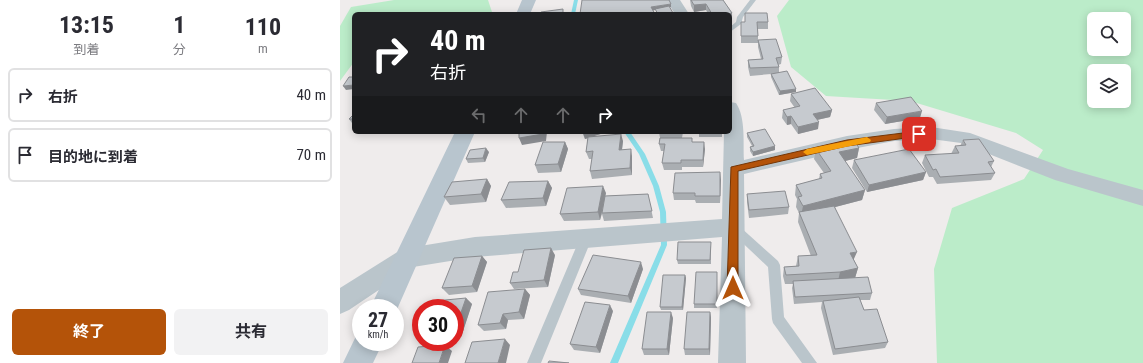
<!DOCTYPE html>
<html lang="ja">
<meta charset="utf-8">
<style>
:root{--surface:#fff;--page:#f2f2f3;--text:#2b2b33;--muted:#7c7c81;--line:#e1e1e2;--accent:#b45309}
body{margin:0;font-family:"Roboto Condensed","Noto Sans JP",sans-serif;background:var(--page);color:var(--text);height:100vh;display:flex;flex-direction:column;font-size:15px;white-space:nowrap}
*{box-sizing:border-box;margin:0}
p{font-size:13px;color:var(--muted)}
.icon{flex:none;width:22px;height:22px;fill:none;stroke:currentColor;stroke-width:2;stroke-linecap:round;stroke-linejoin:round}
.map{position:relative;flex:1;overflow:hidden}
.drawer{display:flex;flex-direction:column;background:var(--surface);width:340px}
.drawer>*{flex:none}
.guide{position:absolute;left:12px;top:12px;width:380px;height:122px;border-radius:6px;box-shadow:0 2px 10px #0003;background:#202124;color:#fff;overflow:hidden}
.tools{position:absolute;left:747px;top:12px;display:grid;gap:8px}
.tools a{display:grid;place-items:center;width:44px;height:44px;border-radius:6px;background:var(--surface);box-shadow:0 2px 10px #0003;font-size:20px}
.speed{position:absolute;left:12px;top:299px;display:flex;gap:8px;font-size:20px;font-weight:700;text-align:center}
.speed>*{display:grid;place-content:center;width:52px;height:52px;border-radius:50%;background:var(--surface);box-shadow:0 2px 10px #0003;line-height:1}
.speed small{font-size:10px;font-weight:400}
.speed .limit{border:6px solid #d22;background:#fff;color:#111}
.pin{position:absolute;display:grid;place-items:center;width:34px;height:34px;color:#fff;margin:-17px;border-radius:8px;box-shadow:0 2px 6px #0006}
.me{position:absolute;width:44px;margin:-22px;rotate:0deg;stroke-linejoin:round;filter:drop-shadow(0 0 3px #0008)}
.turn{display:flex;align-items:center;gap:14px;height:84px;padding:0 12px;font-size:18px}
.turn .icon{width:52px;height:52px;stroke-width:2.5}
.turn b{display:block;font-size:28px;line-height:34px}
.lanes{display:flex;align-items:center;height:38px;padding:0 12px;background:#0003;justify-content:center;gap:20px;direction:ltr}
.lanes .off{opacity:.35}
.eta{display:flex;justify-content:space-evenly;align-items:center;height:68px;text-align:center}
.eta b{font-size:24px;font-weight:700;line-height:28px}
.action{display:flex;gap:8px;margin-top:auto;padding:8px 12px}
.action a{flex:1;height:46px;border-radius:6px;background:var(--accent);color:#fff;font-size:16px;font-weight:700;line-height:46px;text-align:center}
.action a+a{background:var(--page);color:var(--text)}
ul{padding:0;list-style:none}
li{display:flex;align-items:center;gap:12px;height:54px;margin:0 8px 6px;padding:0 4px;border:2px solid var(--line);border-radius:6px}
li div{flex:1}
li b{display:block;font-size:15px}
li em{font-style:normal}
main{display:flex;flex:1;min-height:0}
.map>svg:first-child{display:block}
.green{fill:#bbecc9;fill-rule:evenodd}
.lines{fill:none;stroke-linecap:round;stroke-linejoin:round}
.stream{fill:#89dde8;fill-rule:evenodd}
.lane{fill:#bac5cb;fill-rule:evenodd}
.street{fill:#bac5cb;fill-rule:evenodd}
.secondary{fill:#b8c5ce;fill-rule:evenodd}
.wall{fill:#aaaeb2}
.shaded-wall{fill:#8b8d91}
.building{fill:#c6cacf;stroke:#8b8d91}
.route{fill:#b45309;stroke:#753606}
.slow{fill:#f59e0b}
</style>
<main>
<section class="drawer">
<div class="eta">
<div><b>13:15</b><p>到着</p></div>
<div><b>1</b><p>分</p></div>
<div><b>110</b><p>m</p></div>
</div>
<ul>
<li><svg class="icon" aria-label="right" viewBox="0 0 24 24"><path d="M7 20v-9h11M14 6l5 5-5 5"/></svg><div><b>右折</b></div><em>40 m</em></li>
<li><svg class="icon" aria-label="arrive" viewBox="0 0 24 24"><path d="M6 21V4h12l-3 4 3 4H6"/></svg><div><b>目的地に到着</b></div><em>70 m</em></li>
</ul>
<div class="action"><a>終了</a><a>共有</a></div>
</section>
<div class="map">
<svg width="803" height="363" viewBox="0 0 803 363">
<rect width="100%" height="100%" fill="#efecec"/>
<!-- green -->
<path class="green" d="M54,0h94l4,12 -12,2h-126v48l-14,19v-55l11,-19z
M449,0h354v363h-206l-3,-94 18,-61 72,-29 19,-29 -27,-17 -106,-32 -84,-5 -35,-29 -14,-51zM754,19h30v30h-30zM754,71h30v30h-30z"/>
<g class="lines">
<!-- stream -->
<path class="stream" d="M234,0h4l-3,14h-4z
M284,132h6l15,22 14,32 7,26 1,33 -49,118h-8l51,-118 -1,-33 -7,-26 -14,-32z"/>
<!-- lane -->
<path class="lane" d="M410,0h6l-13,17 -2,7 -11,8v-5l6,-5 1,-5z
M395,225l4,1 39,35 2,4 4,52 33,46h-15l-29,-40 -1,-4 -4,-52 -37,-35 -1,-3 1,-3z
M246,233l4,2 2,3 -51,125h-14l53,-125 2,-3z"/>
<!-- street -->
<path class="street" d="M326,0h14l9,14h-14z
M390,102l6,1c10,15 7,40 8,57l103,-24 47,-7 37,-2 39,6 98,36 75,21v16l-88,-26 -94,-37 -30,-4 -37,2 -47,9 -103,24 2,189h-28l4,-126 -247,20 -62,10 -64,43 -9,4v-26l59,-37 9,-3 67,-11 247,-18 2,-87h6z"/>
<!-- secondary -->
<path class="secondary" d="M182,0h14l-6,14h-14z
M115,132h20l-80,182v-6h-25z
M21,331v11h22l-10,21h-30l15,-31z"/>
</g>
<!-- wall -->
<path class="wall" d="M350,0h33l9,13v7l-2,-6h-22l-2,-4 -12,2 -3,-6z
M401,22h27v7h-10v14h-17z
M418,40l24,17 -1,7 -3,1 1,2v5l17,20 -17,3 -8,-18v-3l-21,2 -2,-9v-7l13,-1 -3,-12z
M451,94l41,16 -2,7 -13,3 1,9 -20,5 -7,-10 -4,1 -5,-7 1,-8 12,-2 -5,-7z
M536,103l44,15 -35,6 -11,-14z
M14,114v9h-2l-3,-4z
M242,132h25l-14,4 30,5 -1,9 10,6v19l-40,4 -2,-8 2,-12h-3l-3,-7 2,-14 -3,1z
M319,132h24l-1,6h-22z
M359,132h23v5h-23z
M407,133l28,17 -22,6 -3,-5v-4l2,-1 -5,-9z
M623,140l31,21 -3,6 4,6 -4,7 -54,4 -4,-7h-4l-7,-14 3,-8 26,-1 4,-8h5z
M225,142l3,7 -7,23 -23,1 -3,-8z
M353,142l12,7 -2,18h-21v3h-18l-2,-7 2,-12h-3l-2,-7z
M519,148l-2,10 -12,3 20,29 -3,10 -27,7 19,53 4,8 -3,10 17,15 -2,7h-10l4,10 24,32 -3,6 -52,7 -12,-47 1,-6 -28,2 -2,-16 1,-4h-8l-2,-8 1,-9 12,-1 2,-10h13l-13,-34 1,-9 -3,-6 1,-8 -2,-4 1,-10 23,-6 1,-5 4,-1 -10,-14 2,-10z
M149,152l-4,10 -17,1 -2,-4z
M514,160l72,12 -3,8 -56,12 -15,-24z
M380,172v31h-24l-1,-3h-21l-1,-7z
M147,179l4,7 -5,16 -36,3 -6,-8z
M208,181l4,7 -6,18 -40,2 -5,-8z
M266,193l-1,3 43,-2 5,24 -49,3 -2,-7 -2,6 -36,1 -4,-7z
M407,194l42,13 -1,7 -39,4 -2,-16z
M371,246v18h-33l-1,-4z
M215,255l-7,32 -34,2 -4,-6z
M142,256l5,6 -10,30 -28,3 -7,-7z
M303,269l-12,34 -50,-8 -3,-6z
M345,275l1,3 -3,32h-22l-1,-3z
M377,276v32h-23v-4z
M185,289l5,6 -6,24 -16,1 -2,9 -22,2 -6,-6z
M126,298l6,6 -11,33h-6v-29z
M273,311l-13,42 -26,-3 -4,-6z
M370,312l1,6 -1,37h-25l-1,-6z
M333,318l-4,37h-25l-2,-6z"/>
<!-- shaded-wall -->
<path class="shaded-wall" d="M331,4v3l-16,3v-1v1l-3,1 -1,-4z
M366,4v6l-12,2v-7z
M392,13v7h-2v-6h-3z
M14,85v4l-8,1 -3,-4z
M456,89v3l-17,3 1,-4z
M492,110l-2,7 -18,4 1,-7z
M582,111l-2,7 -35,6 2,-7z
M451,116v8l-4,1v-8z
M479,122l-1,7 -20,5v-7z
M203,132h4l-1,9 -24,4 -3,-7z
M243,132h24l-22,7z
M281,134l2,7 -2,16 -2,-7z
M225,142l3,7 -7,23 -3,-8z
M364,142l1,7 -2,18v-7z
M435,146v4l-22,6v-4z
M146,148l3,4 -4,10 -2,-4z
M519,148l-2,10 -20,5 2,-11z
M291,149l1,7v19l-2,-7z
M380,172l1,8 -1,23z
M586,172l-3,8 -56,12 2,-7z
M147,179l4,7 -5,16 -5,-8z
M208,181l4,7 -6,18 -3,-8z
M263,186l3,7 -6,27 -2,-8z
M525,190l-3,10 -61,16 2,-10z
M211,248l4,7 -7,32 -4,-7z
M517,252l-4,9 -3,-8z
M142,256l5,6 -10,30 -5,-6z
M301,262l2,7 -12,34 -3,-7z
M518,268l-3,10 -17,3 2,-9z
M345,275l1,3 -3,32 -1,-3z
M185,289l5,6 -6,24 -5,-7z
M126,298l6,6 -11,33 -6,-6z
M270,305l3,6 -13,42 -4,-6z
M331,312l2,6 -4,37 -2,-6z
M370,312l1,6 -1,37 -1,-6z
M163,314l5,6 -2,9 -6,-6z
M165,339l5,6 -4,18h-8z
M105,345l7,6 -4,12h-9z"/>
<!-- building -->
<path class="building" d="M242,0h87l2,4 -20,3 4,7h-75z
M351,0h32l9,13 -5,1h-15l-6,-10 -12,1z
M329,6l4,7 -8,1h-7l-3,-5z
M223,9v5h-22v-2z
M405,13h22l1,9h-11l1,14h-17v-14h4z
M436,39l6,18 -6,1 3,9 -29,1 -2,-8 15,-1 -5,-19z
M447,71l9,18 -16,2 -9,-17z
M9,77h5v8l-11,1z
M475,88l17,22 -19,4 6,8 -21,5 -7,-11 -4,1 -4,-7 17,-4 -9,-12z
M571,97l11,14 -35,6 -11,-14z
M14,114v5h-5z
M425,129l10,17 -22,6 -3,-5 4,-1 -7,-13z
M179,132h24v2l-24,4z
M359,132h23v1h-23z
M281,134l-2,16 12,-1 -1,19 -40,3 3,-20 -7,1 2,-15z
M320,138h32v4h12l-1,18h-22v3h-19l3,-19h-6z
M639,139l15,22 -6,1 7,11 -55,4 -4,-8 -3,1 -8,-15 34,-2 -4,-7 11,-1 -3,-5z
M514,140l5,8 -20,4 26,38 -62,16 -5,-9 4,-1 -6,-11 26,-7 -2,-4 11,-3 -15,-22z
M203,142h22l-7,22 -23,1z
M146,148l-3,10 -17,1 4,-9z
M569,149l17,23 -57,13 -15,-25z
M380,172v24h-25v-3h-22l2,-20z
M147,179l-6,15 -37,3 8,-15z
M208,181l-5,17 -42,2 8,-18z
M263,186l-5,26 -38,2 7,-26z
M445,191l4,16 -40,3 -2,-16z
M308,194l4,17 -50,2 3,-17z
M494,206l23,46 -7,1 8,15 -18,4 -54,3 -2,-8 15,-1 -1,-10 19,-1 -18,-43z
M338,242h33l-1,18h-33z
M211,248l-7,32 -34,3 3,-11h5l6,-22z
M253,255l48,7 -13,34 -50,-7z
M142,256l-10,30 -30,2 12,-30z
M356,272h21v32h-23z
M323,275h22l-3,32h-22z
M528,277l4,16 -77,4 -2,-16z
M185,289l-6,23 -16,2 -3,9 -22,2 10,-33z
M519,297l5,13 13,-1 11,33 -53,7 -12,-48z
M126,298l-11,32v-22h-23l3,-7z
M245,302l25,3 -14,42 -26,-3z
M307,312h24l-4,37h-25z
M347,312h23l-1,37h-25z
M165,339l-7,24h-33l7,-21z
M105,345l-6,18h-27l6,-16z
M209,361l20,2h-21z"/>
<!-- route -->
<path class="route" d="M579,131l4,3 -2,2 -74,10 -109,25v117l-1,3 -4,1 -4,-1 -2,-3 4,-121 116,-27z"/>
<!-- slow -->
<path class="slow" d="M527,137l4,3 -1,2 -63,13 -4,-3 4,-3z"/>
</svg>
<div class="tools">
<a><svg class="icon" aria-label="search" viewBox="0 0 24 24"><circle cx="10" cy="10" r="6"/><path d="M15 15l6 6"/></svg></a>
<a><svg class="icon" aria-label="layers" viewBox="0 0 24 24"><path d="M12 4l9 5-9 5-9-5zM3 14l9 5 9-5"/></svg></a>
</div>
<div class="speed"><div>27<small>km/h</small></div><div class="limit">30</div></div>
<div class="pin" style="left:579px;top:134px;background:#d93025"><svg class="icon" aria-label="arrive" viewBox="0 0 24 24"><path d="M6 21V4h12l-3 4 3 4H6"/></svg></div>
<svg class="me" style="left:393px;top:288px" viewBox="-20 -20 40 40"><path d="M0-17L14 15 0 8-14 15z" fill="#b45309" stroke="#fff" stroke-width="4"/></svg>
<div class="guide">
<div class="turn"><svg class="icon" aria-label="right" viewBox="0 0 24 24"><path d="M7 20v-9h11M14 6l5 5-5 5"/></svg><div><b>40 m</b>右折</div></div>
<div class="lanes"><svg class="icon off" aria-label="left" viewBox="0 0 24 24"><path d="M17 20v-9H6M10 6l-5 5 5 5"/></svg><svg class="icon off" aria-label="ahead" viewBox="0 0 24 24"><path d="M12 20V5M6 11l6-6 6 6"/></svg><svg class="icon off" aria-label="ahead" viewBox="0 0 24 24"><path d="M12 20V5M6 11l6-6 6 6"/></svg><svg class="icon" aria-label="right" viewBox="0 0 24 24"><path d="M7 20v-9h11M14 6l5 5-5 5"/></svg></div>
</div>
</div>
</main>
